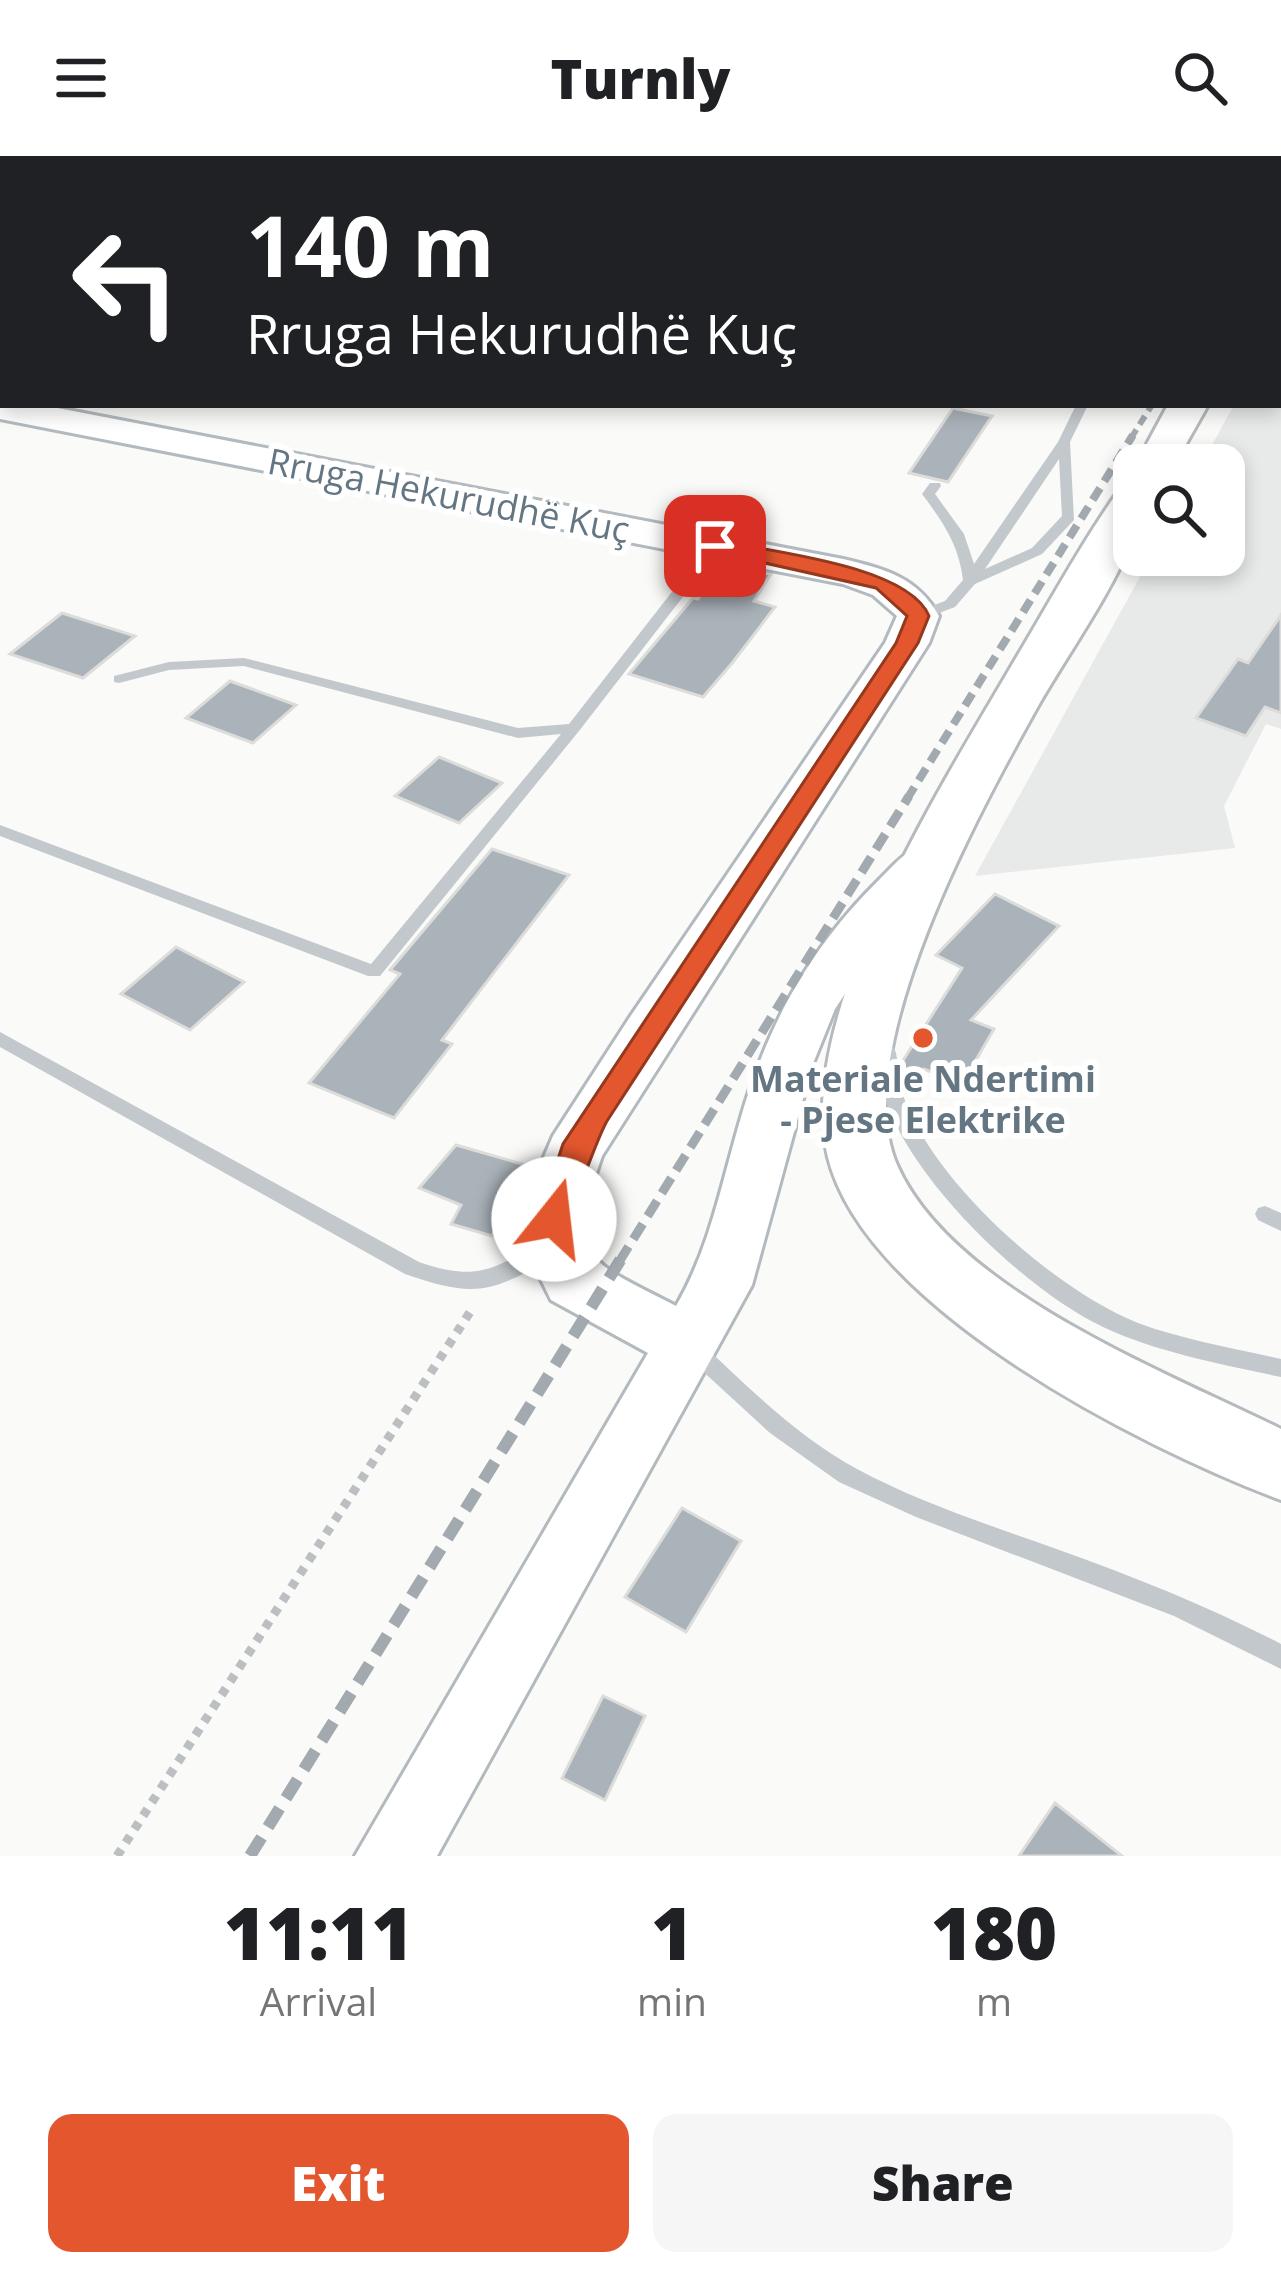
<!DOCTYPE html>
<meta charset="utf-8">
<style>
:root{--surface:#fff;--page:#f6f6f6;--text:#202124;--muted:#757577;--accent:#e4572e}
body{margin:0;font-family:"Open Sans",sans-serif;background:var(--page);color:var(--text);height:100vh;display:flex;flex-direction:column;font-size:45px;white-space:nowrap}
*{box-sizing:border-box;margin:0}
p{font-size:39px;color:var(--muted)}
.icon{flex:none;width:66px;height:66px;fill:none;stroke:currentColor;stroke-width:2;stroke-linecap:round;stroke-linejoin:round}
.map{position:relative;height:1700px;overflow:hidden}
.sheet{display:flex;flex-direction:column;background:var(--surface);flex:1}
.sheet>*{flex:none}
.top-card{position:absolute;left:0px;top:0px;width:1281px;height:252px;box-shadow:0 6px 18px #0003;background:#202124;color:#fff;overflow:hidden}
.controls{position:absolute;left:1113px;top:288px;display:grid;gap:24px}
.controls a{display:grid;place-items:center;width:132px;height:132px;border-radius:24px;background:var(--surface);box-shadow:0 6px 18px #0003;font-size:60px}
.pin{position:absolute;display:grid;place-items:center;width:102px;height:102px;color:#fff;margin:-51px;border-radius:24px;box-shadow:0 6px 18px #0006}
.me{position:absolute;width:132px;margin:-66px;rotate:16deg;stroke-linejoin:round;filter:drop-shadow(0 0 9px #0008)}
.turn{display:flex;align-items:center;gap:42px;height:252px;padding:0 48px;font-size:54px}
.turn .icon{width:156px;height:156px;stroke-width:2.5}
.turn b{display:block;font-size:84px;line-height:102px}
.eta{display:flex;justify-content:space-evenly;align-items:center;height:204px;text-align:center}
.eta b{font-size:72px;font-weight:800;line-height:84px}
.button{display:flex;gap:24px;margin-top:auto;padding:24px 48px}
.button a{flex:1;height:138px;border-radius:24px;background:var(--accent);color:#fff;font-size:48px;font-weight:800;line-height:138px;text-align:center}
.button a+a{background:var(--page);color:var(--text)}
header{display:flex;justify-content:space-between;align-items:center;height:156px;padding:0 48px;background:var(--surface);font-size:54px;font-weight:800}
.map>svg:first-child{display:block}
.built{fill:#e8e9e9}
.building{fill:#aab3b9;stroke:#dcdcda;stroke-width:3}
.lines{fill:none;stroke-linecap:round;stroke-linejoin:round}
.secondary-casing{stroke:#b3babf;stroke-width:6}
.primary-casing{stroke:#b5babe;stroke-width:6}
.path-far1{stroke:#bbbfc2;stroke-width:4.5;stroke-dasharray:3 3;stroke-linecap:butt}
.path{stroke:#bbbfc2;stroke-width:9;stroke-dasharray:8 8;stroke-linecap:butt}
.lane{fill:#c3c8cc;fill-rule:evenodd}
.street{fill:#c3c8cc;fill-rule:evenodd}
.secondary{fill:#fff;fill-rule:evenodd}
.primary{fill:#fff;fill-rule:evenodd}
.rail-far3{stroke:#a2aab0;stroke-width:6;stroke-dasharray:10 6;stroke-linecap:butt}
.rail-far2{stroke:#a2aab0;stroke-width:8;stroke-dasharray:14 8;stroke-linecap:butt}
.rail-far1{stroke:#a2aab0;stroke-width:9;stroke-dasharray:18 9;stroke-linecap:butt}
.rail{stroke:#a2aab0;stroke-width:12;stroke-dasharray:22 12;stroke-linecap:butt}
.route{fill:#e4572e;stroke:#94391e;stroke-width:3}
.poi-dot{fill:#e4572e;stroke:#fff;stroke-width:4.5}
.labels{text-anchor:middle;dominant-baseline:central;stroke-width:12;stroke-linejoin:round;paint-order:stroke}
.street-label{font-size:36px;fill:#657683;stroke:#fff}
.poi-label{font-size:36px;font-weight:bold;fill:#657683;stroke:#fff}
</style>
<header><svg class="icon" aria-label="menu" viewBox="0 0 24 24"><path d="M4 6h16M4 12h16M4 18h16"/></svg>Turnly<svg class="icon" aria-label="search" viewBox="0 0 24 24"><circle cx="10" cy="10" r="6"/><path d="M15 15l6 6"/></svg></header>
<div class="map">
<svg width="1281" height="1700" viewBox="0 0 1281 1700">
<rect width="100%" height="100%" fill="#fafaf8"/>
<!-- built -->
<path class="built" d="M1281,161v412l-15,-5 -42,82 11,42 -260,28 177,-321h72v-90h-23l33,-60h44z"/>
<!-- building -->
<path class="building" d="M953,252l39,8 -44,66 -39,-9z
M721,409l50,9 -17,27 21,6 -42,55 -30,35 -74,-23 64,-76 5,1z
M62,457l73,23 -52,42 -73,-24z
M1281,459v98l-16,-6 -19,29 -50,-18 42,-59 10,4z
M230,525l66,24 -43,38 -67,-25z
M439,601l63,26 -43,40 -64,-27z
M492,693l77,26 -127,165 10,4 -58,74 -85,-35 91,-109 -10,-4z
M995,738l64,32 -88,94 23,9 -32,55 -38,-15 -13,15 -7,-6 -2,-16 60,-94 -26,-13z
M176,791l68,35 -54,48 -69,-36z
M456,989l73,21 -37,70 -41,-12 10,-19 -42,-17z
M682,1352l59,33 -55,91 -61,-35z
M603,1540l42,20 -40,84 -43,-22z
M1055,1647l67,53h-103z"/>
<g class="lines">
<!-- secondary casing -->
<g class="secondary-casing">
<path id="secondary" d="M0,241l3,8h39l801,154c42,10 74,18 96,57l-10,27 -327,513c-37,105 -14,104 74,150 33,-56 45,-120 63,-182 27,-96 69,-174 140,-244 22,-22 36,-42 69,-33l7,12 -7,12 -76,82 -37,56 -23,57 -60,219 -315,571h-82l293,-503 -97,-53 -26,-53 -2,-28 9,-34 21,-49 77,-119 255,-374 12,-27 -24,-21 -30,-11 -843,-165z"/>
</g>
<!-- primary casing -->
<g class="primary-casing">
<path id="primary" d="M1281,77v25l-3,1v-25z
M1168,249h40l-34,60 -40,3z
M1134,330c0,16 4,39 -2,54 -19,51 -66,117 -94,166 -57,102 -191,346 -141,459 55,125 269,207 384,264v71c-136,-51 -433,-198 -456,-358 -21,-141 120,-362 190,-482 34,-57 66,-116 104,-170z"/>
</g>
<!-- path-far1 -->
<path class="path-far1" d="M668,0l9,3"/>
<!-- path -->
<path class="path" d="M117,1700l355,-547"/>
<!-- lane -->
<path class="lane" d="M1076,249h12l-18,37 4,78 -32,34 -67,30 -20,23 -32,12h-10v-6l32,-12 18,-21c-4,-35 -20,-58 -41,-86l8,-11h10l1,3 -6,8 29,40 10,30 84,-122zM1059,303l3,57 -30,32 -47,21z
M715,386l7,4 -2,3 -141,182 -199,245h-12l-368,-140v-11l371,139 190,-230 -43,4 -274,-72 -75,4 -50,13 -5,-1v-6l55,-14 75,-4 274,70 51,-4 141,-181z
M0,876l419,230c67,23 75,1 133,-21l7,2 3,6 -3,6c-67,36 -80,45 -154,19l-405,-227z
M878,888l16,4 2,5c3,15 3,31 8,45 31,86 151,192 234,225 46,17 95,25 143,36v18c-60,-13 -122,-24 -178,-50 -78,-37 -194,-148 -219,-232 -3,-12 -4,-25 -5,-37l-8,-2 -2,-5 2,-5z
M1265,1050l16,7v18l-23,-11 -3,-6 3,-6z
M693,1184l8,3c48,45 97,94 156,126 65,35 136,57 205,82 75,27 148,56 219,93v25l-107,-53 -258,-99 -77,-35 -69,-49 -85,-78 -3,-6 3,-6z"/>
<!-- street -->
<path class="street" d="M1278,108l3,1v14l-3,-1z"/>
<!-- secondary -->
<use href="#secondary" class="secondary"/>
<!-- primary -->
<use href="#primary" class="primary"/>
<!-- rail-far3 -->
<path class="rail-far3" d="M1278,46l3,-5
M1131,282l21,-33"/>
<!-- rail-far2 -->
<path class="rail-far2" d="M907,643l226,-364"/>
<!-- rail-far1 -->
<path class="rail-far1" d="M619,1106l290,-466"/>
<!-- rail -->
<path class="rail" d="M250,1700l371,-597"/>
</g>
<!-- route -->
<path class="route" d="M715,384c52,11 193,25 214,76l-11,27 -311,478c-14,24 -37,105 -53,110l-16,-12 25,-75 333,-501 11,-27 -31,-28 -169,-38 -3,-4z"/>
<!-- markers -->
<circle class="poi-dot" cx="923" cy="882" r="12"/>
<g class="labels">
<!-- street labels -->
<g class="street-label">
<text transform="translate(449 339) rotate(11)">Rruga Hekurudhë Kuç</text>
</g>
<!-- poi labels -->
<g class="poi-label">
<text x="923" y="922">Materiale Ndertimi<tspan x="923" dy="41">- Pjese Elektrike</tspan></text>
</g>
</g>
</svg>
<div class="controls">
<a><svg class="icon" aria-label="search" viewBox="0 0 24 24"><circle cx="10" cy="10" r="6"/><path d="M15 15l6 6"/></svg></a>
</div>
<div class="pin" style="left:715px;top:390px;background:#d93025"><svg class="icon" aria-label="arrive" viewBox="0 0 24 24"><path d="M6 21V4h12l-3 4 3 4H6"/></svg></div>
<svg class="me" style="left:554px;top:1063px" viewBox="-20 -20 40 40"><circle r="19" fill="#fff"/><path d="M0-13L10 11 0 6-10 11z" fill="#e4572e"/></svg>
<div class="top-card">
<div class="turn"><svg class="icon" aria-label="left" viewBox="0 0 24 24"><path d="M17 20v-9H6M10 6l-5 5 5 5"/></svg><div><b>140 m</b>Rruga Hekurudhë Kuç</div></div>
</div>
</div>
<section class="sheet">
<div class="eta">
<div><b>11:11</b><p>Arrival</p></div>
<div><b>1</b><p>min</p></div>
<div><b>180</b><p>m</p></div>
</div>
<div class="button"><a>Exit</a><a>Share</a></div>
</section>
